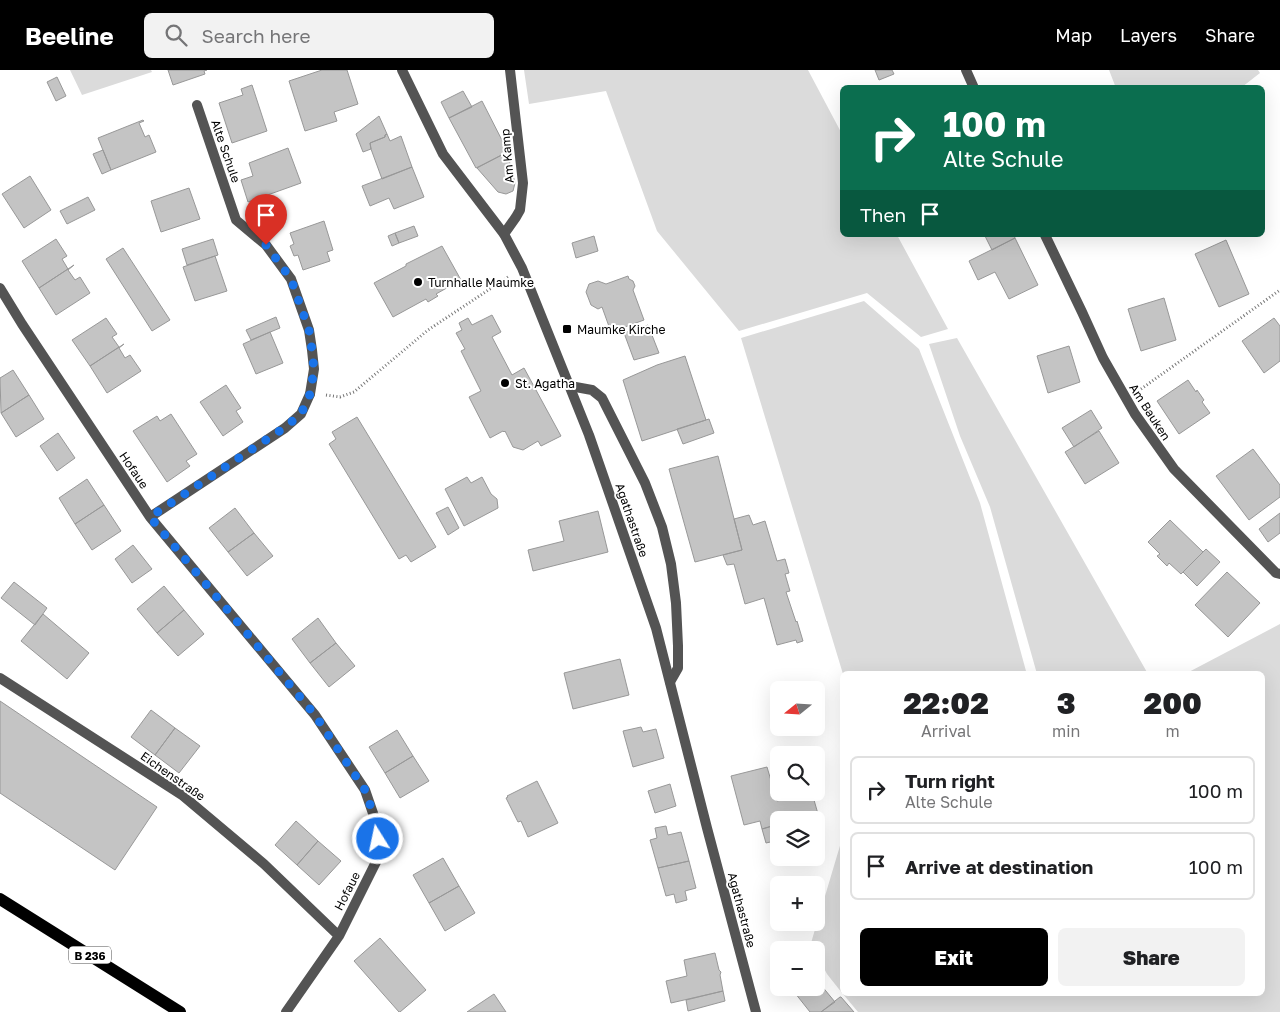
<!DOCTYPE html>
<meta charset="utf-8">
<style>
:root{--surface:#fff;--page:#f2f2f2;--text:#202124;--muted:#757577;--line:#e0e0e0;--accent:#000}
body{margin:0;font-family:"Golos Text",sans-serif;background:var(--page);color:var(--text);height:100vh;display:flex;flex-direction:column;font-size:19px;white-space:nowrap}
*{box-sizing:border-box;margin:0}
p{font-size:16px;color:var(--muted)}
.icon{flex:none;width:28px;height:28px;fill:none;stroke:currentColor;stroke-width:2;stroke-linecap:round;stroke-linejoin:round}
.map{position:relative;flex:1;overflow:hidden}
.side{position:absolute;left:840px;top:601px;width:425px;height:325px;display:flex;flex-direction:column;background:var(--surface);border-radius:8px;box-shadow:0 5px 20px #0002}
.side>*{flex:none}
.hud{position:absolute;left:840px;top:15px;width:425px;height:152px;border-radius:8px;box-shadow:0 5px 20px #0002;background:#0b6e4f;color:#fff;overflow:hidden}
.needle{width:32px;rotate:252deg}
.buttons{position:absolute;left:770px;top:611px;display:grid;gap:10px}
.buttons a{display:grid;place-items:center;width:55px;height:55px;border-radius:8px;background:var(--surface);box-shadow:0 5px 20px #0002;font-size:25px}
.pin{position:absolute;display:grid;place-items:center;width:42px;height:42px;color:#fff;margin:-51px -21px;border-radius:50% 50% 50% 0;rotate:-45deg;box-shadow:0 0 5px #0007}
.pin .icon{rotate:45deg}
.me{position:absolute;width:55px;margin:-28px;rotate:350deg;stroke-linejoin:round;filter:drop-shadow(0 0 4px #0008)}
.turn{display:flex;align-items:center;gap:18px;height:105px;padding:0 20px;font-size:22px}
.turn .icon{width:65px;height:65px;stroke-width:2.5}
.turn b{display:block;font-size:35px;line-height:42px}
.then{display:flex;align-items:center;height:48px;padding:0 20px;background:#0003;gap:10px;font-size:19px}
.eta{display:flex;justify-content:space-evenly;align-items:center;height:85px;text-align:center}
.eta b{font-size:30px;font-weight:800;line-height:35px}
.primary-button{display:flex;gap:10px;margin-top:auto;padding:10px 20px}
.primary-button a{flex:1;height:58px;border-radius:8px;background:var(--accent);color:#fff;font-size:20px;font-weight:800;line-height:58px;text-align:center}
.primary-button a+a{background:var(--page);color:var(--text)}
ul{padding:0;list-style:none}
li{display:flex;align-items:center;gap:15px;height:68px;margin:0 10px 8px;padding:0 10px;border:2px solid var(--line);border-radius:8px}
li div{flex:1}
li b{display:block;font-size:19px}
li em{font-style:normal}
header{display:flex;align-items:center;gap:30px;box-sizing:border-box;height:70px;padding:0 25px;background:var(--accent);color:#fff}
header strong{font-size:24px}
nav{display:flex;gap:28px;margin-inline-start:auto;font-size:18px}
.search{width:350px;height:45px;background:var(--page);display:flex;align-items:center;gap:12px;box-sizing:border-box;padding:0 18px;border-radius:8px;color:var(--muted);font-size:19px}
.map>svg:first-child{display:block}
.green{fill:#dbdbdb}
.building{fill:#c4c4c4;stroke:#989898}
.lines{fill:none;stroke-linecap:round;stroke-linejoin:round}
.path{stroke:#767676;stroke-width:3;stroke-dasharray:1 2.5;stroke-linecap:butt}
.service{stroke:#545454;stroke-width:10}
.minor{stroke:#545454;stroke-width:10}
.primary{stroke:#000;stroke-width:12}
.route{stroke:#1a73e8;stroke-width:9;stroke-dasharray:0 16.2}
.poi-dot{fill:#000;stroke:#fff;stroke-width:2}
.labels{text-anchor:middle;dominant-baseline:central;stroke-width:4;stroke-linejoin:round;paint-order:stroke}
.shield{fill:#fff;stroke:#4c4c4c;stroke-width:1}
.shield-label{font-size:11px;font-weight:bold;fill:#000}
.street-label{font-size:12px;fill:#000;stroke:#fff}
.poi-label{font-size:12px;fill:#000;stroke:#fff;text-anchor:start}
</style>
<header>
<strong>Beeline</strong>
<div class="search"><svg class="icon" aria-label="search" viewBox="0 0 24 24"><circle cx="10" cy="10" r="6"/><path d="M15 15l6 6"/></svg>Search here</div>
<nav><a>Map</a><a>Layers</a><a>Share</a></nav>
</header>
<div class="map">
<svg width="1280" height="942" viewBox="0 0 1280 942">
<rect width="100%" height="100%" fill="#fff"/>
<!-- green -->
<path class="green" d="M70,0h81l1,2 -70,23z
M524,0h284l34,64v101h55l51,94 -27,8 -54,-44 -128,38 -82,-100 -51,-140 -77,13z
M1109,0h149l2,3 -18,14 -126,1z
M864,231l55,48 61,154 46,168 -1,3h-182l-102,-336z
M957,268l191,336h-111l-47,-167 -30,-71 -31,-92z
M1280,554v388h-422l-15,-18h419v-320h-77z
M842,769v154l-15,-19 -11,-21v-3h-1l-4,-7z"/>
<!-- building -->
<path class="building" d="M168,0h39l-3,1 1,3 -32,11z
M322,0h25l11,34 -24,8 3,9 -32,10 -16,-50z
M875,0h17l2,4 -15,6z
M57,7l9,19 -10,5 -9,-19z
M252,15l15,46 -35,12 -13,-40 24,-8 -2,-6z
M463,21l9,16 -23,11 -8,-16z
M482,31l26,51 -32,16 -27,-50z
M379,46l8,18 -2,1v2l-15,6 1,6 -8,3 -7,-18z
M143,50l1,1 -5,2 6,14 4,-2 7,17 -45,18 -13,-32z
M387,64l3,7 11,-5 11,31 -30,12 -11,-30 -1,-6 15,-6v-2z
M288,78l13,35 -53,19 -7,-22 12,-4 -4,-13z
M103,80l8,20 -9,4 -9,-20z
M507,82l8,31 -2,8 -7,3 -8,-2 -21,-24z
M412,97l12,30 -30,12 -5,-11 -19,8 -8,-20z
M30,106l21,34 -27,18 -22,-34z
M189,118l11,31 -39,13 -10,-31z
M88,127l7,13 -28,14 -7,-13z
M324,151l9,29 -6,2 3,9 -27,9 -5,-15 -4,1 -4,-10 4,-2 -4,-11z
M414,156l4,10 -19,7 -4,-10z
M395,163l4,10 -7,3 -4,-10z
M987,165h27l1,3 -23,12 -7,-14z
M594,166l4,15 -22,7 -4,-15z
M1015,168l23,47 -29,14 -14,-27 -17,8 -9,-19z
M56,169l11,17 -5,3 6,10 -29,19 -17,-27z
M213,169l5,16 -31,10 -5,-16z
M1226,170l23,54 -30,13 -24,-53z
M442,176l19,34 -25,14 2,2 -10,6 -2,-3 -33,18 -19,-34 32,-17v-2z
M123,178l47,72 -18,11 -46,-72z
M215,186l12,35 -32,10 -12,-34z
M74,195l-6,5 7,10 5,-3 10,16 -34,22 -17,-27z
M628,206l1,3 4,2 2,5 -2,4 11,30 -33,12 -9,-25 -4,2 -7,-4 -5,-13 3,-8 9,-3 8,3z
M1164,228l12,42 -35,11 -13,-42z
M492,245l9,17 -9,5 20,38 12,-7 37,68 -20,10 -3,-5 -15,9 -10,-3 -8,-16 -1,1 -1,-1 -13,7 -21,-41 12,-6 -20,-40 4,-2 -9,-16 6,-3 -3,-7 9,-5 4,7z
M276,247l4,11 -29,12 -5,-10z
M106,248l11,16 -5,3 7,10 -29,19 -18,-26z
M1274,248l6,8v35l-16,12 -22,-32z
M648,255l11,28 -25,7 -10,-27z
M270,262l13,31 -27,11 -13,-30z
M124,274l-5,4 6,10 5,-3 11,16 -34,22 -17,-27z
M1069,276l11,36 -32,11 -11,-37z
M685,286l21,64 -64,21 -19,-61 34,-15z
M13,300l16,25 -28,18 -1,-35z
M1188,310l8,12 1,-2 7,10 -2,2 8,11 -31,21 -22,-33z
M226,315l15,23 -5,3 7,11 -20,14 -23,-34z
M29,325l15,24 -28,18 -15,-24z
M1091,340l11,18 -28,19 -12,-19z
M171,344l26,40 -11,7 4,5 -23,16 -34,-51 24,-15 3,5z
M357,347l79,130 -25,15 -5,-7 -7,4 -70,-115 7,-5 -4,-7z
M709,349l5,14 -31,11 -6,-15z
M1099,361l20,32 -34,21 -20,-32z
M58,363l17,25 -18,13 -17,-25z
M1253,379l27,36v12l-31,23 -33,-44z
M718,386l24,94 -47,12 -26,-93z
M467,407l4,6 11,-6 9,17 6,5 1,9 -34,18 -19,-37z
M87,409l17,26 -29,19 -16,-26z
M104,435l17,26 -29,19 -17,-26z
M448,437l11,21 -11,7 -12,-22z
M235,438l19,25 -26,19 -19,-24z
M598,441l10,41 -75,19 -5,-21 36,-9 -5,-20z
M1280,443v20l-12,9 -9,-13z
M749,445l4,10 12,-4 12,40 8,-2 4,14 -4,1 5,17 -4,1 10,30 1,-1 6,20 -6,2 -1,-3 -19,5 -13,-47 -19,6 -11,-40 -7,1 -4,-10 19,-5 -8,-31z
M1170,450l33,32 -22,22 -12,-11 -2,3 -10,-10 3,-2 -12,-12z
M254,463l19,23 -26,20 -19,-24z
M133,475l19,24 -20,14 -17,-24z
M1206,479l14,13 -23,24 -14,-14z
M1227,502l33,31 -32,34 -33,-32z
M14,512l33,26 -12,17 -34,-27z
M164,516l20,24 -27,23 -20,-24z
M184,540l20,24 -26,22 -21,-23z
M43,544l46,39 -22,26 -46,-38z
M318,548l18,25 -26,20 -18,-24z
M336,573l19,23 -26,21 -19,-24z
M620,589l9,36 -56,14 -9,-36z
M0,631l157,106 -42,63 -115,-77z
M151,640l24,18 -20,27 -24,-18z
M641,657l2,5 13,-3 8,29 -31,9 -10,-36z
M175,658l25,18 -21,27 -24,-18z
M397,660l16,26 -28,17 -16,-26z
M413,686l16,25 -29,17 -15,-25z
M767,697l10,34 35,-8 6,21 -23,6h-16v4l-17,5 -2,-8 -16,4 -13,-49z
M537,711l21,42 -30,14 -7,-16 -3,1 -12,-24 2,-1 -1,-1z
M670,714l6,22 -21,7 -7,-22z
M296,751l22,20 -21,24 -22,-20z
M779,754v16l-13,3 -4,-14z
M666,756l2,9 13,-3 8,29 -31,7 -8,-28 7,-2 -2,-10z
M318,771l23,20 -22,24 -22,-20z
M443,788l16,28 -30,17 -16,-28z
M689,791l7,27 -11,3 2,9 -11,3 -2,-9 -8,2 -8,-28z
M459,816l16,27 -30,18 -16,-28z
M380,868l46,52 -26,22h-1l-45,-51z
M715,883l4,17 2,2 -1,3 3,16 -52,12 -5,-22 21,-5 -3,-16z
M816,909l19,23 -14,10h-11l-15,-19 6,-5h15z
M723,921l2,10 -37,10 -2,-11z
M494,924l12,18h-39z
M840,927h1l13,15h-33z"/>
<g class="lines">
<!-- path -->
<path class="path" d="M1141,319l139,-99
M326,325l14,2 14,-5 74,-62 80,-53"/>
<!-- service -->
<path class="service" d="M197,35l39,115 30,25 25,34 18,51 3,20 2,19 -4,25
M504,164l12,-17 4,-7 3,-27 -13,-113
M570,316l22,4 10,8 43,85 17,44 9,37 5,39 2,43v22l-8,14"/>
<!-- minor -->
<path class="minor" d="M402,0l41,84 61,80 18,34 67,167 67,193 51,200 49,184
M966,0l8,18
M1045,165l37,77 21,46 32,56 39,55 102,104 4,1
M0,218l22,36 128,193 165,198 50,75 11,32 3,34 -40,80 -53,76
M150,447l135,-89 16,-14 9,-20
M0,608l182,117 82,69 75,72"/>
<!-- primary -->
<path class="primary" d="M0,829l180,113"/>
</g>
<g class="lines">
<!-- route -->
<path class="route" d="M266,175l25,34 18,51 3,20 2,20 -4,24 -9,20 -17,14 -134,89 165,198 50,75 11,32 2,17"/>
</g>
<!-- markers -->
<g class="poi-dot">
<circle cx="418" cy="212" r="5"/>
<rect x="562" y="254" width="10" height="10" rx="2.5"/>
<circle cx="505" cy="313" r="5"/>
</g>
<g class="labels">
<!-- shield labels -->
<rect class="shield" x="69" y="876.5" width="42" height="17" rx="4"/>
<g class="shield-label">
<text x="90" y="885">B 236</text>
</g>
<!-- street labels -->
<g class="street-label">
<text transform="translate(226 81) rotate(71)">Alte Schule</text>
<text transform="translate(507 86) rotate(-95)">Am Kamp</text>
<text transform="translate(1150 342) rotate(57)">Am Bauken</text>
<text transform="translate(134 400) rotate(56)">Hofaue</text>
<text transform="translate(632 450) rotate(71)">Agathastraße</text>
<text transform="translate(173 706) rotate(35)">Eichenstraße</text>
<text transform="translate(347 821) rotate(-63)">Hofaue</text>
<text transform="translate(742 840) rotate(75)">Agathastraße</text>
</g>
<!-- poi labels -->
<g class="poi-label">
<text x="428" y="212">Turnhalle Maumke</text>
<text x="577" y="259">Maumke Kirche</text>
<text x="515" y="313">St. Agatha</text>
</g>
</g>
</svg>
<div class="buttons">
<a><svg class="needle" viewBox="-14 -14 28 28"><path d="M0-13l5 13h-10z" fill="#e53935"/><path d="M0 13l5-13h-10z" fill="#757577"/></svg></a>
<a><svg class="icon" aria-label="search" viewBox="0 0 24 24"><circle cx="10" cy="10" r="6"/><path d="M15 15l6 6"/></svg></a>
<a><svg class="icon" aria-label="layers" viewBox="0 0 24 24"><path d="M12 4l9 5-9 5-9-5zM3 14l9 5 9-5"/></svg></a>
<a>+</a>
<a>−</a>
</div>
<div class="pin" style="left:266px;top:175px;background:#d93025"><svg class="icon" aria-label="arrive" viewBox="0 0 24 24"><path d="M6 21V4h12l-3 4 3 4H6"/></svg></div>
<svg class="me" style="left:378px;top:769px" viewBox="-20 -20 40 40"><circle r="17" fill="#1a73e8" stroke="#fff" stroke-width="3"/><path d="M0-11L8 9 0 5-8 9z" fill="#fff"/></svg>
<div class="hud">
<div class="turn"><svg class="icon" aria-label="right" viewBox="0 0 24 24"><path d="M7 20v-9h11M14 6l5 5-5 5"/></svg><div><b>100 m</b>Alte Schule</div></div>
<div class="then">Then<svg class="icon" aria-label="arrive" viewBox="0 0 24 24"><path d="M6 21V4h12l-3 4 3 4H6"/></svg></div>
</div>
<section class="side">
<div class="eta">
<div><b>22:02</b><p>Arrival</p></div>
<div><b>3</b><p>min</p></div>
<div><b>200</b><p>m</p></div>
</div>
<ul>
<li><svg class="icon" aria-label="right" viewBox="0 0 24 24"><path d="M7 20v-9h11M14 6l5 5-5 5"/></svg><div><b>Turn right</b><p>Alte Schule</p></div><em>100 m</em></li>
<li><svg class="icon" aria-label="arrive" viewBox="0 0 24 24"><path d="M6 21V4h12l-3 4 3 4H6"/></svg><div><b>Arrive at destination</b></div><em>100 m</em></li>
</ul>
<div class="primary-button"><a>Exit</a><a>Share</a></div>
</section>
</div>
